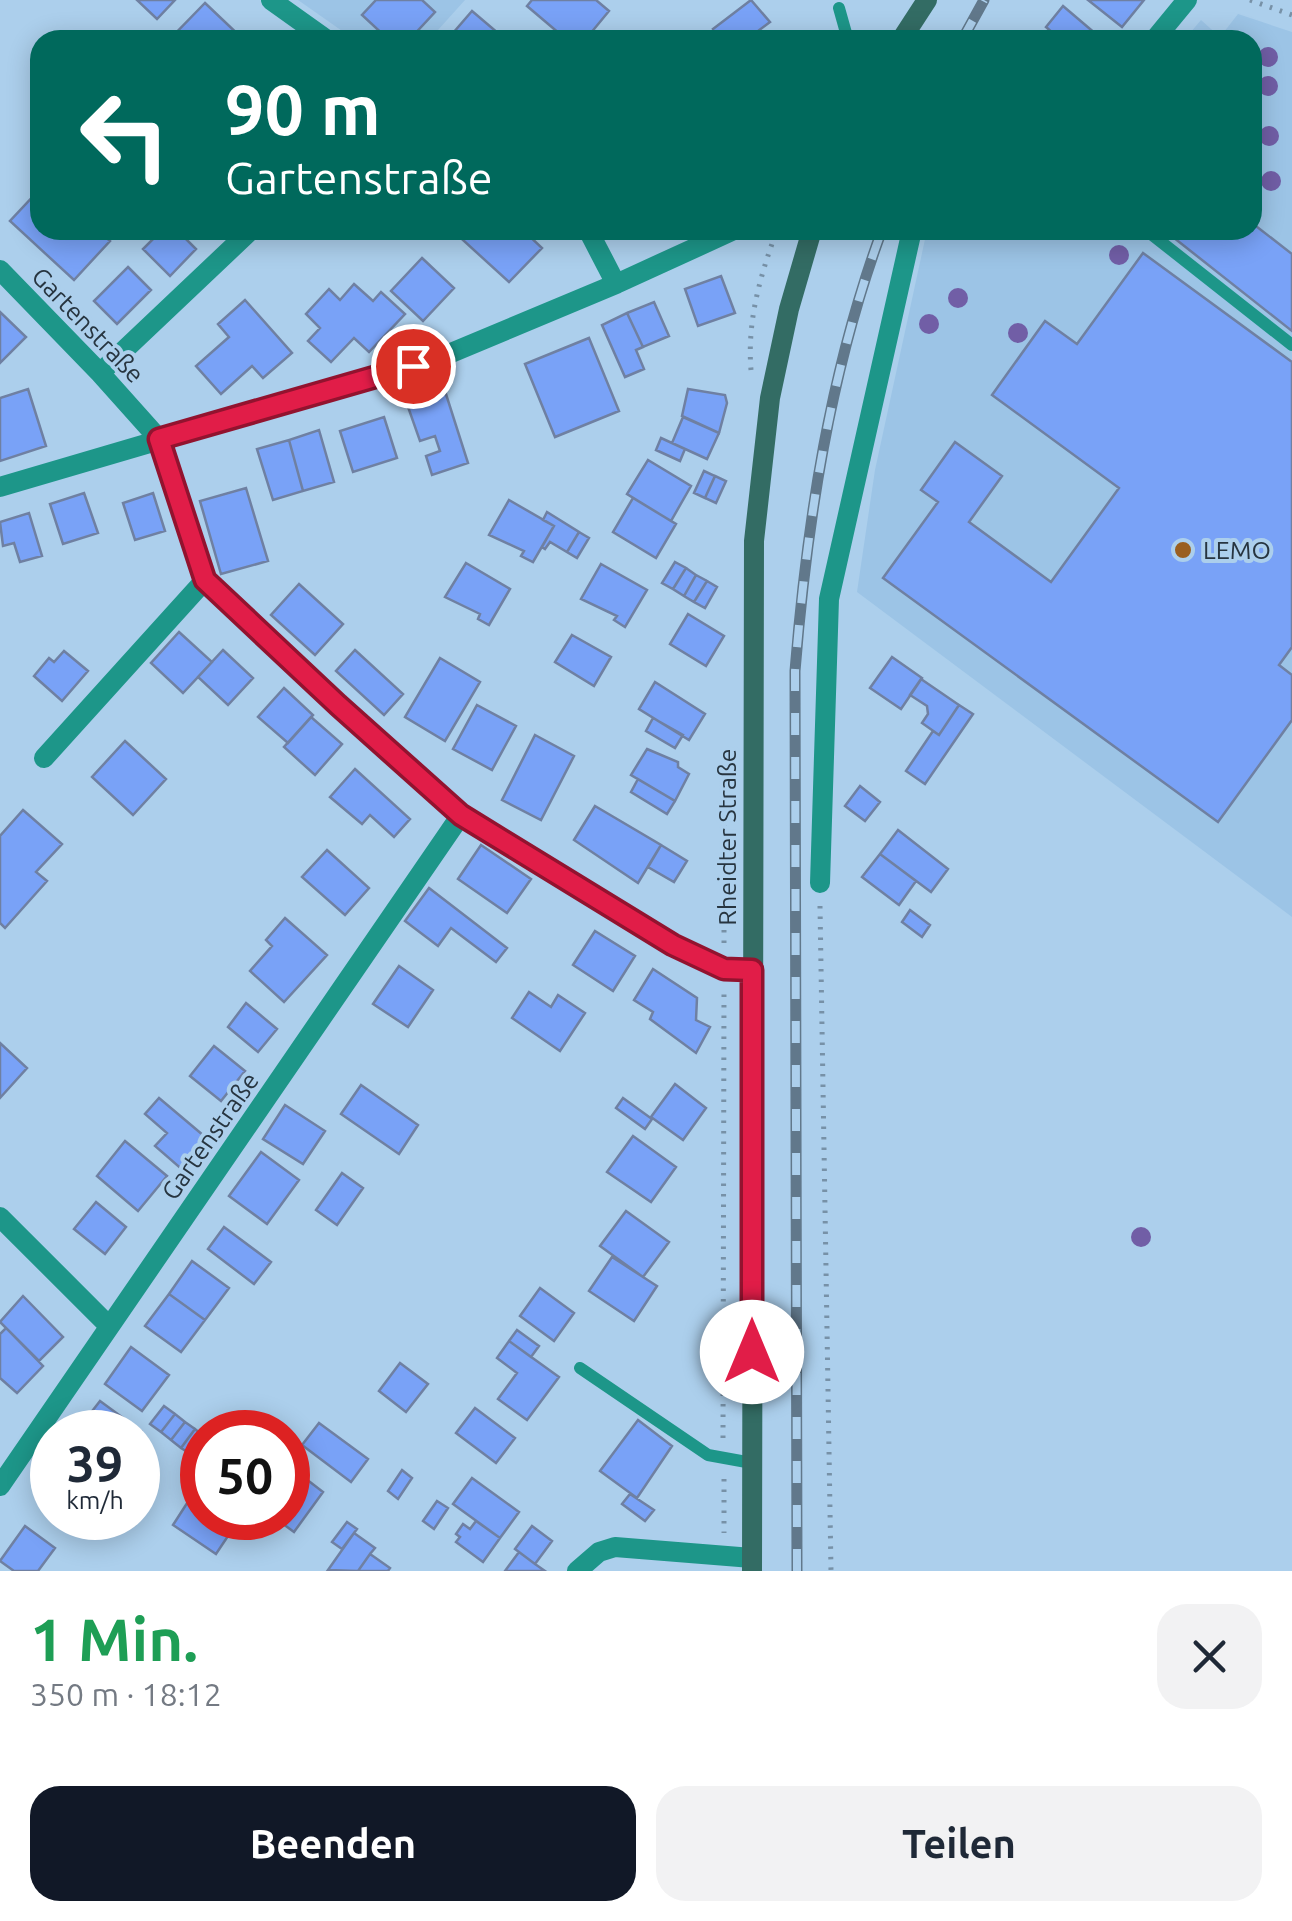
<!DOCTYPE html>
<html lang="de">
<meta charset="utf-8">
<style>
:root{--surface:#fff;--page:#f2f2f3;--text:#1f2937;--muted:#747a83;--accent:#111827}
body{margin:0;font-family:Ubuntu,sans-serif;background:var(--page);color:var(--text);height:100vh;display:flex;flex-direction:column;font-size:38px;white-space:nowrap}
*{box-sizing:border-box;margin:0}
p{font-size:32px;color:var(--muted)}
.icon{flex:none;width:55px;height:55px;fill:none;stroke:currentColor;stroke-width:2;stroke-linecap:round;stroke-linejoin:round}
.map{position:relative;height:1571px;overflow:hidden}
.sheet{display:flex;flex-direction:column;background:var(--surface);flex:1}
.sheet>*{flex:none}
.hud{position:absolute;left:30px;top:30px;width:1232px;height:210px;border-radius:30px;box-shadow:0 5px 25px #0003;background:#00695c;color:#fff;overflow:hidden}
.speed{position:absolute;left:30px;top:1410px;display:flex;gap:20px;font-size:50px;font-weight:700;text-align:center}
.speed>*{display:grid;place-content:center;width:130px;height:130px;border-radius:50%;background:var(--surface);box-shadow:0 5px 25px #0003;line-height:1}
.speed small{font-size:25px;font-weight:400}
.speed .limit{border:15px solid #d22;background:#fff;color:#111}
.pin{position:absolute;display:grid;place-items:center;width:85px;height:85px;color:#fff;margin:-42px;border:5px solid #fff;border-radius:50%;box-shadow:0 2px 10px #0007}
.me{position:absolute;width:110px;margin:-55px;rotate:0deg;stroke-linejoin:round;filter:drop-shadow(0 0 8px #0008)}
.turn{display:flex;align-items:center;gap:35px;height:210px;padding:0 30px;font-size:45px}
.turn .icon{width:130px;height:130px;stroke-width:2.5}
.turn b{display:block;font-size:70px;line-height:85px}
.round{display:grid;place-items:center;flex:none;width:105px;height:105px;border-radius:30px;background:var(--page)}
.summary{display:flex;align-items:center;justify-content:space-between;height:170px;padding:0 30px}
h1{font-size:60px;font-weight:700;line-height:75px;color:#1e9e55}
.action{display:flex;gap:20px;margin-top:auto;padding:20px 30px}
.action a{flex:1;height:115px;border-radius:30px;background:var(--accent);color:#fff;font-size:40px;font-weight:700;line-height:115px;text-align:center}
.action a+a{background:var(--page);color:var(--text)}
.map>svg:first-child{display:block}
.built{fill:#9cc4e6}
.building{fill:#79a2f7;stroke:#6f80a2;stroke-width:2.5}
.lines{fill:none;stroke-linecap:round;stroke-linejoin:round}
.path{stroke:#7791a7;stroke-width:5;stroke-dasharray:2.5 8;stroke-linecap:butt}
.lane{stroke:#1d9689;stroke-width:12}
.street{stroke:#1d9689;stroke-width:20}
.secondary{stroke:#336c64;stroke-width:20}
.rail-casing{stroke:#61788b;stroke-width:11}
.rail{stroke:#accfec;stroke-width:8;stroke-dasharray:22;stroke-linecap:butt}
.tree{fill:#715ea6}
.route-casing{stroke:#92132f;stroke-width:25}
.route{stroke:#e11d48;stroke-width:18}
.poi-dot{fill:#9a5f1f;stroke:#accfec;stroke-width:4}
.labels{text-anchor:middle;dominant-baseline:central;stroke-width:8;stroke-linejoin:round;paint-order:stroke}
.street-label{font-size:25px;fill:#273540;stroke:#accfec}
.poi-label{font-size:25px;fill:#273540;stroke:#accfec;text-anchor:start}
</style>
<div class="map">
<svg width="1292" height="1571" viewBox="0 0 1292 1571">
<rect width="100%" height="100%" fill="#accfec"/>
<!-- built -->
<path class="built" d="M298,0h167l-36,40h-74z
M1238,14l54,18v885l-435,-325 18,-122 52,-240h325v-190h-68l17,-20 19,17z"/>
<!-- building -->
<path class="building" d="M137,0h38l-18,19z
M376,0h46l13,12 -26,28h-20l-27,-25z
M532,0h64l13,11 -24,29h-18l-40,-34z
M751,0l19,22 -24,18h-25l-8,-11z
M1088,0h56l-22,27z
M205,3l39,37h-75z
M1063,6l40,34h-42l-15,-13z
M472,11l33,28 -1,1h-57z
M40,189v41h58l12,11 -36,39 -64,-59z
M1252,223l40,31v77l-128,-101h88z
M162,230h15l19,19 -26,27 -27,-27z
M452,230h71l19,18 -33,34z
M1143,253l149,109v285l-13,18 13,10v45l-74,102 -335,-244 55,-76 -17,-12 34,-48 47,34 -33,46 82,60 68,-94 -127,-93 53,-74 32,23z
M422,258l32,30 -31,33 -32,-30z
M128,267l23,23 -34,34 -23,-23z
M721,276l14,37 -37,13 -13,-37z
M354,284l19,17 8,-9 24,22 -36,38 -15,-14 -23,24 -23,-21 12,-13 -14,-14 23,-25 11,11z
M245,300l47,53 -29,25 -11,-12 -31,28 -25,-28 33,-29 -11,-13z
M654,302l15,34 -26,11 -16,-34z
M0,312l26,25 -26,26z
M627,313l16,34 -7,3 8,19 -19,8 -23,-52z
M589,338l30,73 -64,26 -30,-73z
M28,389l18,57 -46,15v-63z
M688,389l37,6 2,8 -8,30 -37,-17z
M445,391l23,72 -36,12 -6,-19 14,-5 -5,-15 -15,5 -13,-37z
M384,417l13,41 -44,14 -13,-41z
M683,417l36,16 -12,26 -35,-16z
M319,430l15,52 -31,9 -14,-51z
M661,438l24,11 -5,12 -24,-11z
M289,440l14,51 -30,9 -16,-51z
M648,460l43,26 -20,35 -44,-27z
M704,471l11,5 -10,22 -11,-5z
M715,476l11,5 -10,22 -11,-5z
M246,488l22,73 -47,13 -21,-73z
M84,493l14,40 -35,11 -13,-40z
M153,493l12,38 -30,9 -12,-37z
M633,498l43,26 -20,34 -43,-26z
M509,500l45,26 -21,36 -12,-6 3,-5 -35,-16z
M547,512l32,20 -12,20 -17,-10 -5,7 -3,-2 12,-21 -11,-6z
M29,513l13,43 -22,6 -6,-19 -11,3 -3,-24z
M579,532l10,6 -12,20 -10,-6z
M675,562l11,6 -13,21 -11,-6z
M466,563l44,26 -21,36 -11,-6 2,-5 -35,-17z
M601,564l46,26 -22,37 -11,-7 3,-4 -36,-17z
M686,568l10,7 -12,21 -11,-7z
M696,575l11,6 -13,21 -10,-6z
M707,581l10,6 -12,21 -11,-6z
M299,584l44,40 -28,31 -44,-40z
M688,614l36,22 -18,30 -36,-22z
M179,632l33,30 -29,31 -32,-30z
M572,635l39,22 -17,29 -39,-24z
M223,650l30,28 -25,27 -30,-28z
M355,650l48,44 -19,21 -48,-44z
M64,651l24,20 -26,30 -28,-25 15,-18 5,4z
M892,657l30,21 -21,31 -31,-21z
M440,658l40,24 -35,59 -40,-24z
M921,679l38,26 -20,30 -17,-12 6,-9 -1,-8 -17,-11z
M655,682l50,32 -16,26 -50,-31z
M284,688l29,27 -25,28 -30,-26z
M477,705l39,21 -24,44 -39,-21z
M959,705l14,9 -48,70 -19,-13 27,-40 6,4z
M311,717l31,27 -27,31 -31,-28z
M653,718l30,17 -8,13 -29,-17z
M535,735l39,21 -33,64 -39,-20z
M125,741l41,38 -33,36 -41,-38z
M647,749l31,13v5l11,7 -14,27 -44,-26z
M355,769l55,50 -16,18 -24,-22 -8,9 -32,-27z
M638,779l37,22 -8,13 -36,-22z
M860,786l20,16 -15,19 -20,-15z
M595,806l66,39 -23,38 -64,-43z
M23,810l39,34 -26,28 11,9 -42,47 -5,-5v-87z
M898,830l50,39 -17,23 -51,-38z
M481,845l50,34 -24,34 -49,-34z
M661,845l26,16 -13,21 -26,-15z
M327,850l42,38 -24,27 -43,-38z
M880,854l36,27 -17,24 -37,-28z
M429,888l78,60 -11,14 -45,-34 -13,18 -33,-25z
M910,910l20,15 -8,12 -20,-15z
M285,918l42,37 -43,47 -34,-31 22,-25 -6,-6z
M595,931l40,25 -22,35 -40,-26z
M399,966l34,24 -25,37 -35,-23z
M653,969l44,29 -1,22 14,7 -14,26 -46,-34 3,-7 -19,-12z
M529,992l22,15 7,-12 27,18 -25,38 -48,-33z
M246,1003l31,26 -19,23 -30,-25z
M0,1043l27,25 -27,30z
M214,1046l31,25 -24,30 -31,-25z
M675,1084l31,24 -23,32 -32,-23z
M361,1085l57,40 -19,29 -58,-40z
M159,1098l51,43 -25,31 -30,-26 12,-13 -22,-19z
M623,1098l29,21 -7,10 -29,-21z
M285,1105l40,26 -22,33 -40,-25z
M633,1136l43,31 -25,35 -44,-30z
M125,1141l42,35 -29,35 -41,-35z
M261,1152l38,28 -32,44 -38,-28z
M342,1173l21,15 -26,37 -21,-15z
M96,1202l30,25 -21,27 -31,-25z
M626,1211l43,31 -26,35 -43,-31z
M224,1227l47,35 -17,22 -46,-35z
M612,1257l45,29 -23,35 -45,-30z
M192,1261l37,27 -24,32 -36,-26z
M540,1288l34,25 -20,28 -34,-25z
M169,1294l36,26 -24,32 -36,-26z
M23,1296l40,41 -24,24 -39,-39z
M6,1328l37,38 -26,27 -17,-15v-44z
M517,1330l22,16 -8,11 -22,-16z
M509,1341l50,36 -32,43 -29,-21 19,-26 -20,-15z
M131,1347l38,28 -27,36 -37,-27z
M400,1363l28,21 -22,28 -27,-21z
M100,1401l41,30 -3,5v-4h-62z
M164,1406l11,8 -14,18 -11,-8z
M475,1408l40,30 -19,25 -40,-30z
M175,1414l10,8 -14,18 -10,-8z
M638,1420l34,26 -35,52 -37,-27z
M185,1422l10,7 -14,19 -10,-8z
M319,1423l49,36 -17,23 -49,-37z
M195,1429l7,6v6l-10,14 -11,-7z
M52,1461v34l-15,-12z
M288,1465l35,27 -29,40 -19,-14h13z
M402,1470l10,8 -14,21 -10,-8z
M472,1478l47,34 -19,26 -47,-34z
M202,1480v38h38l-24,36 -43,-29z
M630,1494l24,16 -9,11 -23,-17z
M437,1501l11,7 -14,21 -11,-8z
M476,1521l24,17 -17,24 -27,-20 4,-5 -4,-3 7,-10 7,5z
M347,1522l10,7 -15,20 -10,-7z
M25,1526l30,22 -17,23h-24l-14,-10z
M532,1526l20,15 -17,23 -20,-15z
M354,1533l21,15 -5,6 -12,17 -30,-1z
M519,1552l16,12 10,7h-40z
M370,1554l20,14 -2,3h-30z"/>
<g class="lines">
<!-- path -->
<path class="path" d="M1250,0l42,15
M751,370c-4,-49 9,-94 26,-140
M820,906l11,665
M724,943v-180l4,-19
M723,1438l1,-449
M724,1479v54"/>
<!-- lane -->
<path class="lane" d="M839,8l9,32
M1146,230l146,115
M580,1368l128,87 44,8"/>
<!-- street -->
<path class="street" d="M271,0l56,40
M1154,40l33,-40
M588,230l28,54
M0,270l100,103 59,66 46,141 133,125 123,110 -461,671
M100,373l151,-143
M0,487l439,-129 177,-74 118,-54
M44,758l161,-178
M461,815l212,130 51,24h28
M820,883l9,-284 83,-369
M0,1217l109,109
M577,1571l22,-19 16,-5 137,11"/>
<!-- secondary -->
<path class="secondary" d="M901,40l26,-40
M752,1571l2,-1030 16,-143 19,-89 23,-79"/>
<!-- rail casing -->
<g class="rail-casing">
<path id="rail" d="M962,40l22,-40
M797,1571l-2,-900c12,-150 35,-300 87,-441"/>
</g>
<!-- rail -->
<use href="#rail" class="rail"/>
</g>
<!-- trees -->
<g class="tree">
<circle cx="1268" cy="57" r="10"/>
<circle cx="1268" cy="86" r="10"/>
<circle cx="1269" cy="136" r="10"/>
<circle cx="1271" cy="181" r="10"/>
<circle cx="1119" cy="255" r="10"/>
<circle cx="958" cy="298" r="10"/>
<circle cx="929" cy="324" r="10"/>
<circle cx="1018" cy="333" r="10"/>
<circle cx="1141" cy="1237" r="10"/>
</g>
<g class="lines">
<!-- route casing -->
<g class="route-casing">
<path id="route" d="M413,366l-254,73 46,141 133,125 123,110 212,130 51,24 28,1v382"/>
</g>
<!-- route -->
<use href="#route" class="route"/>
</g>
<!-- markers -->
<circle class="poi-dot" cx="1183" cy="550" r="10"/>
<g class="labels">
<!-- street labels -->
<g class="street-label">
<text transform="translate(88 325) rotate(46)">Gartenstraße</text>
<text transform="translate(727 837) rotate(-90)">Rheidter Straße</text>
<text transform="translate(210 1136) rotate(-55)">Gartenstraße</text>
</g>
<!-- poi labels -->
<g class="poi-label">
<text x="1203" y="550">LEMO</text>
</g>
</g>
</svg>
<div class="speed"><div>39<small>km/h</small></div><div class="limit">50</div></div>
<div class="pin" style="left:413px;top:366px;background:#d93025"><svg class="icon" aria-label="arrive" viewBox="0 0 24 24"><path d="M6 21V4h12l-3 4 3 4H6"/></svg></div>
<svg class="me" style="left:752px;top:1352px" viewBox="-20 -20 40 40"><circle r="19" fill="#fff"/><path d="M0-13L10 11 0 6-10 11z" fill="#e11d48"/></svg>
<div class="hud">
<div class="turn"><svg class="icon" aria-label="left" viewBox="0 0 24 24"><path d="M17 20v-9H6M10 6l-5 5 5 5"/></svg><div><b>90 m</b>Gartenstraße</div></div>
</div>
</div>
<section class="sheet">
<div class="summary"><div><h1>1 Min.</h1><p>350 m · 18:12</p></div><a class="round"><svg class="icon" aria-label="close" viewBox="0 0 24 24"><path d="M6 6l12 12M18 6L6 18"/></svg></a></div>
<div class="action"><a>Beenden</a><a>Teilen</a></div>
</section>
